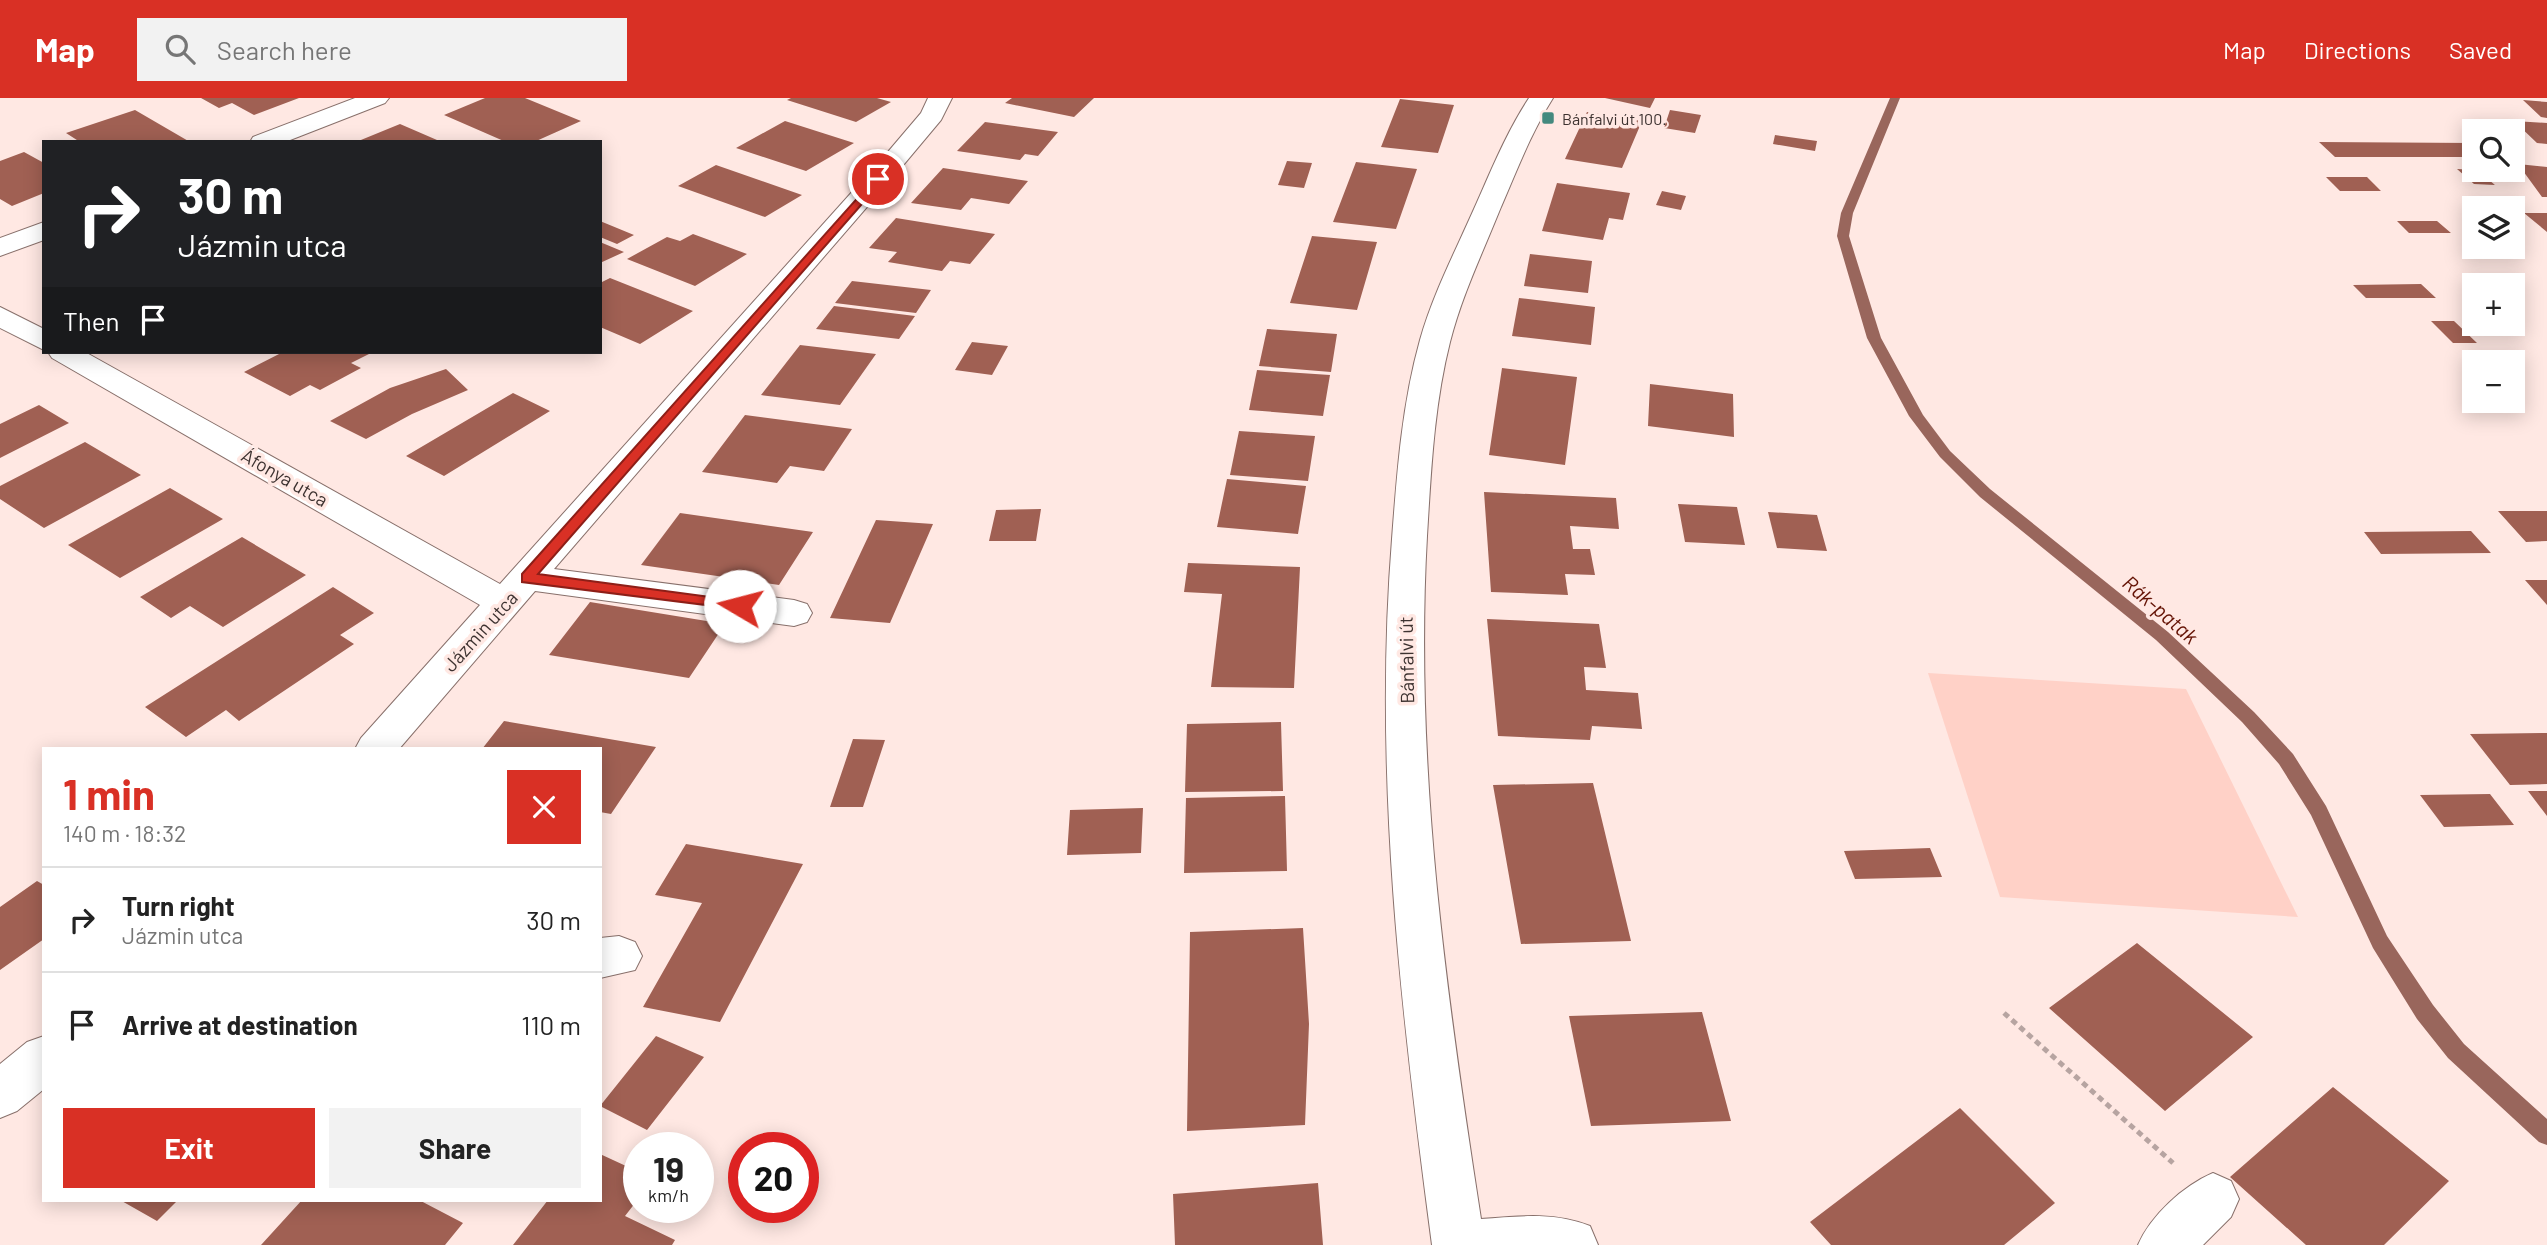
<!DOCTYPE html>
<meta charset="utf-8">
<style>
:root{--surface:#fff;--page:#f2f2f2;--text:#222;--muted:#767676;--line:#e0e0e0;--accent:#d93025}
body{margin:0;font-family:Barlow,sans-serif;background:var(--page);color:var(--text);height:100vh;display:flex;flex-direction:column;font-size:26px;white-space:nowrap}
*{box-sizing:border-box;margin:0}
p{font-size:23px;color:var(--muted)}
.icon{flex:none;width:38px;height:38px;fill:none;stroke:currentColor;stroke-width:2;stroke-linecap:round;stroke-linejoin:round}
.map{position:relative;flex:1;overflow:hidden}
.details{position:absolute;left:42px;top:649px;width:560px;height:455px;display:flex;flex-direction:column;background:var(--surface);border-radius:0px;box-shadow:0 4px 18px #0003}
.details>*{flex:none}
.hud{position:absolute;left:42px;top:42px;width:560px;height:214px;border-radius:0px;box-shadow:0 4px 18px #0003;background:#202124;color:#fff;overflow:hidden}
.tools{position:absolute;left:2462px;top:21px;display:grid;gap:14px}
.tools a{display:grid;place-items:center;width:63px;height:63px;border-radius:0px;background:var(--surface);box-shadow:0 4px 18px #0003;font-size:35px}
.speed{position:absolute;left:623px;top:1034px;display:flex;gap:14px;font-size:35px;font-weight:700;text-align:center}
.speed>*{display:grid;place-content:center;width:91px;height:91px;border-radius:50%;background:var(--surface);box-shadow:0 4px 18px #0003;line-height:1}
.speed small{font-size:18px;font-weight:400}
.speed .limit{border:10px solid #d22;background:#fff;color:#111}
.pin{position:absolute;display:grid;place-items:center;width:60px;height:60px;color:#fff;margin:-30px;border:4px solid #fff;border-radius:50%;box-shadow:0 2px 7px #0007}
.me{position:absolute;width:77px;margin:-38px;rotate:278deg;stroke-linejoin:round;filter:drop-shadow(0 0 5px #0008)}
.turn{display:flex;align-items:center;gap:24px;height:147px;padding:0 21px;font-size:32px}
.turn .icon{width:91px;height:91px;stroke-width:2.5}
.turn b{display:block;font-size:49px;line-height:60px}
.then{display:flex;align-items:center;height:66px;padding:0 21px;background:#0003;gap:14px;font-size:26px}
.round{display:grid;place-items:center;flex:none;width:74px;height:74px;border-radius:0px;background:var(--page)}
.summary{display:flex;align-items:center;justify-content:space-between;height:119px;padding:0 21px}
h1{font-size:42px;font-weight:700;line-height:52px;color:var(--accent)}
.cta{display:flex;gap:14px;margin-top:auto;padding:14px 21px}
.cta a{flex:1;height:80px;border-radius:0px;background:var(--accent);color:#fff;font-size:28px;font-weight:700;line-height:80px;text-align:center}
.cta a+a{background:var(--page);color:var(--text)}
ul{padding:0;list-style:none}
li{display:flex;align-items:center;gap:21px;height:105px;padding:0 21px;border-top:2px solid var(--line)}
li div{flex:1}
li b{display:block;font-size:26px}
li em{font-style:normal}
header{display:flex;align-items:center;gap:42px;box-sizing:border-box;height:98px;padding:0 35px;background:var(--accent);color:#fff}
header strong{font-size:33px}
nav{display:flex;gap:38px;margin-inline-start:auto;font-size:24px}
.search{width:490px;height:63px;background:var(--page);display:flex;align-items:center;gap:18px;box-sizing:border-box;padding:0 24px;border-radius:0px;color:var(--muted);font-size:26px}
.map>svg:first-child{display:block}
.green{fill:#ffd1c7}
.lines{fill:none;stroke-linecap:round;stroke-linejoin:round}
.stream{fill:#99665c;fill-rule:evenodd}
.building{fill:#a06053}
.minor-casing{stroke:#88706b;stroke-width:2}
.path{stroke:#b7a4a1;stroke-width:5;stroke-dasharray:6 4.5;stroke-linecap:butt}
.minor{fill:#fff;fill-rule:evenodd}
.route{fill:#d93025;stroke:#8d1f18;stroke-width:2}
.poi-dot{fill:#44897e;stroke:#ffe8e3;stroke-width:2.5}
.labels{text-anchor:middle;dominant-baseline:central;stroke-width:7;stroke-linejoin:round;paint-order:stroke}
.far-poi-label{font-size:16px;fill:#3d3230;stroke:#ffe8e3;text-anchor:start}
.street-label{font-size:19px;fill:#3d3230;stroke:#ffe8e3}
.water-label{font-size:21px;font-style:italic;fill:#641204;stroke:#ffe8e3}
</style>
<header>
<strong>Map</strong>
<div class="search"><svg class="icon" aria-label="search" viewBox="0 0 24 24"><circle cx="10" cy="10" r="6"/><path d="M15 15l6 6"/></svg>Search here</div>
<nav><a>Map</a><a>Directions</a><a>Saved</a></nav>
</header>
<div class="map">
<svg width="2547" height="1147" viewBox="0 0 2547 1147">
<rect width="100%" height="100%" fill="#ffe8e3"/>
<!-- green -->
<path class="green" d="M1928,575l258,16 112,228 -298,-20z"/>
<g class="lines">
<!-- stream -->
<path class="stream" d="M1890,0h10l-47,115 -4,23 32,102 42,77 27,36 40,38 178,143 86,80 39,42 33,52 61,130 46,69 31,39 83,75v26l-8,-3 -91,-84 -31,-39 -44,-71 -62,-133 -32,-51 -37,-42 -86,-82 -176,-143 -40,-40 -31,-41 -42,-78 -30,-102 4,-23z"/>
</g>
<!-- building -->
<path class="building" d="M201,0h98l-45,17 -22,-12 -13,5z
M485,0h40l56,23 -47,21h-28l-62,-27z
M791,0h86l14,4 -35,20 -69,-22z
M1012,0h82l-20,19 -69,-14z
M1605,0h50l-5,10z
M1400,1l54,6 -16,48 -57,-6z
M2523,2l24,2v16l-6,-1z
M135,12l55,32h-110l-14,-9z
M1670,12l31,5 -6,18 -31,-5z
M1587,14l55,9 -20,47 -57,-9z
M785,23l69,22 -48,28 -70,-23z
M2514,23l33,2v21l-10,-1z
M985,24l73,10 -20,24 -13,-2 -5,6 -63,-9z
M400,26l37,16 -81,2z
M1775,37l42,6 -2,10 -42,-7z
M2319,44l155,1v14h-139z
M24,54l20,11v30l-32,13 -12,-7v-38z
M1287,63l25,2 -8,25 -26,-3z
M1356,64l61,7 -21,60 -63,-7z
M2518,66l29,3v30h-5z
M716,67l86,30 -37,22 -87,-31z
M943,70l85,13 -19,23 -38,-6 -10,12 -50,-7z
M2457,71l20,1 18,15 -21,-1z
M2326,79h41l14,14h-41z
M1557,85l73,10 -7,27 -14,-2 -6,22 -61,-9z
M1662,93l24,5 -5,14 -25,-5z
M2524,115h23v19z
M896,120l99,16 -25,30 -20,-3 -8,10 -54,-9 9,-10 -28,-4z
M600,123l34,14 -17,9 -17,-7z
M2397,123h40l14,12h-42z
M693,136l54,20 -52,32 -68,-27 40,-22 13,4z
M1312,138l65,6 -20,68 -67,-7z
M600,144l24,10 -24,11z
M1530,156l62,7 -4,32 -64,-7z
M610,180l83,33 -53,33 -40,-17v-44z
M852,183l79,9 -15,23 -81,-10z
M2421,186l15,14h-70l-13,-13z
M1519,200l76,9 -4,38 -79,-9z
M834,208l81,10 -16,23 -83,-10z
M2431,223h23l23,22h-24z
M1267,231l70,5 -6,38 -72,-6z
M972,244l36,4 -16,29 -37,-5z
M800,247l76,9 -36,51 -79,-10z
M283,254h90l-22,11 10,5 -41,22 -10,-5 -20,11 -46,-24z
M1502,270l75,9 -12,88 -76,-10z
M446,271l22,21 -56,24 -46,25 -36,-18 60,-33z
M1257,272l73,5 -7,41 -74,-6z
M1650,286l83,10 1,43 -86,-11z
M513,295l37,18 -106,65 -38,-20z
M39,307l30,18 -69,35v-34z
M745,317l107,14 -28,42 -34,-5 -13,17 -75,-11z
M1239,333l76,5 -7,45 -78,-6z
M85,344l56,33 -97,53 -44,-29v-13z
M1227,381l79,7 -8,48 -81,-7z
M170,390l53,31 -103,59 -52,-33z
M1484,394l132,6 3,31 -49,-3 3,23h17l5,26 -30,-1 3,21 -77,-3z
M1678,406l59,3 8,38 -60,-3z
M1041,411l-5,32h-47l7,-31z
M2498,413h49v30l-21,1z
M1768,414l49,3 10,36 -50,-3z
M680,415l133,19 -34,53 -138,-20z
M876,422l57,4 -43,99 -60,-5z
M2471,433l20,22 -110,1 -17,-22z
M242,439l64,38 -83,52 -33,-21 -19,12 -31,-21z
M1188,465l112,4 -6,121 -83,-1 11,-93 -38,-2z
M2525,482h22v25z
M333,489l41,26 -34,22 14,9 -115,77 -13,-11 -40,27 -41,-30z
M590,504l135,22 -36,54 -140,-23z
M1487,521l112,5 7,44 -22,-1 2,23 52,3 4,36 -50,-3 -2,14 -92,-4z
M504,623l152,26 -45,67 -11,-2v-63h-118z
M1281,624l2,69 -98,1 2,-68z
M2547,635v51l-37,1 -40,-51z
M853,641l32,1 -22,67h-33z
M1593,685l38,158 -110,3 -28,-159z
M2528,693h19v25z
M2490,696l24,31 -70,2 -24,-32z
M1285,698l2,75 -103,2 2,-75z
M1143,710l-2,45 -74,2 3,-45z
M686,746l117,20 -83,158 -77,-15 59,-104 -47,-8z
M1930,750l12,29 -87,2 -11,-28z
M37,783l7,4v54l-44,31v-63z
M1303,830l6,96 -4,101 -118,6 3,-199z
M2137,845l116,94 -88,74 -116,-103z
M1702,914l29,109 -140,5 -22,-110z
M656,938l48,21 -57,73 -47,-24z
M2333,989l116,94 -65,64h-78l-76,-68z
M1960,1010l95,95 -51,42h-173l-21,-23z
M600,1056l39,18v26l-14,18 50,24 -3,5h-159l35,-45h52z
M1318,1085l5,62h-148l-2,-51z
M120,1102h58l-21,21z
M302,1102h117l44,23 -18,22h-184z"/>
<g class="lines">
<!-- minor casing -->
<g class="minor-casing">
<path id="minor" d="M355,0h34l-4,5 -100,39h-35l3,-5z
M928,0h24l-11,22 -36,43 -351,406 240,31 13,4 5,9 -5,9 -13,4 -259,-35 -136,158h-44l6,-11 119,-133 -428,-247 -4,-6h37l415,232 387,-431 34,-40z
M1529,0h24c-22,35 -36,72 -52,109 -18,45 -39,88 -51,135 -16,63 -19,129 -23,194 -13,229 19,457 54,683 38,-3 74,-7 109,7l8,19h-166c-31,-234 -59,-470 -40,-706 5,-67 10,-135 28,-199 13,-46 35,-88 54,-131 17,-38 32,-76 55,-111z
M44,124v18l-44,16v-18z
M0,209l44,22v21l-44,-22z
M619,838l16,6 7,14 -7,14 -35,8v-40z
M44,938v53l-27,22 -17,7v-54l27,-22z
M2213,1075l18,8 8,18 -8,18 -28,28h-65c13,-30 45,-59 75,-72z"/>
</g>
<!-- path -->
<path class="path" d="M2004,915l169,150"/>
<!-- minor -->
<use href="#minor" class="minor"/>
</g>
<!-- route -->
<path class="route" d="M878,77l4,1v5l-344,393 202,27 6,1v8l-224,-28v-8z"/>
<!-- markers -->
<rect class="poi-dot" x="1541" y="13" width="14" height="14" rx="3.5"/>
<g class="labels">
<!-- far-poi labels -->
<g class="far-poi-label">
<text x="1562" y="20">Bánfalvi út 100.</text>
</g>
<!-- street labels -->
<g class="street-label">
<text transform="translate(285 379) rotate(30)">Áfonya utca</text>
<text transform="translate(480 533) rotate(-48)">Jázmin utca</text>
<text transform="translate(1406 562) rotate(-91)">Bánfalvi út</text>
</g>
<!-- water labels -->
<g class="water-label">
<text transform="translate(2161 511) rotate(41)">Rák-patak</text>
</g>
</g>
</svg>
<div class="tools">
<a><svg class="icon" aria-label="search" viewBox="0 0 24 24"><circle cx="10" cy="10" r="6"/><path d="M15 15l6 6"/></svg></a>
<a><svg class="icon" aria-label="layers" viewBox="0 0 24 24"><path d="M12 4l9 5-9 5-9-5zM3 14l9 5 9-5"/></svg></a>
<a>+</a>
<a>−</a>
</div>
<div class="speed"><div>19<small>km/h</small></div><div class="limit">20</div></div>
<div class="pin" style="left:878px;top:81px;background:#d93025"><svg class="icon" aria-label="arrive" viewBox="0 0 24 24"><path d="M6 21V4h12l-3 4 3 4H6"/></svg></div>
<svg class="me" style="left:740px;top:508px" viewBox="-20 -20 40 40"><circle r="19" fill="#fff"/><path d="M0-13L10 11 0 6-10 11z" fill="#d93025"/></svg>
<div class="hud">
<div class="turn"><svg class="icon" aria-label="right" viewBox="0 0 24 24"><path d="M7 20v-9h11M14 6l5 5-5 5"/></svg><div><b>30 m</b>Jázmin utca</div></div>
<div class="then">Then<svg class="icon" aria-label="arrive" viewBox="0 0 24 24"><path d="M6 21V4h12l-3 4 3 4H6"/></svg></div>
</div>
<section class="details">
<div class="summary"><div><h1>1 min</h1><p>140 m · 18:32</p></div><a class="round" style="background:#d93025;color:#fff"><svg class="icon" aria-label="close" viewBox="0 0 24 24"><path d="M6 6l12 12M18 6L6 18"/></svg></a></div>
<ul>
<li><svg class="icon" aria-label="right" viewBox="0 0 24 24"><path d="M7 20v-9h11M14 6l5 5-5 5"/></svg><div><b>Turn right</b><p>Jázmin utca</p></div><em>30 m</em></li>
<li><svg class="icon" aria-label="arrive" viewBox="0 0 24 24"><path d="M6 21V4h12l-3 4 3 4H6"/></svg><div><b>Arrive at destination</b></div><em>110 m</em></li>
</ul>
<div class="cta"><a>Exit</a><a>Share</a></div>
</section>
</div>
